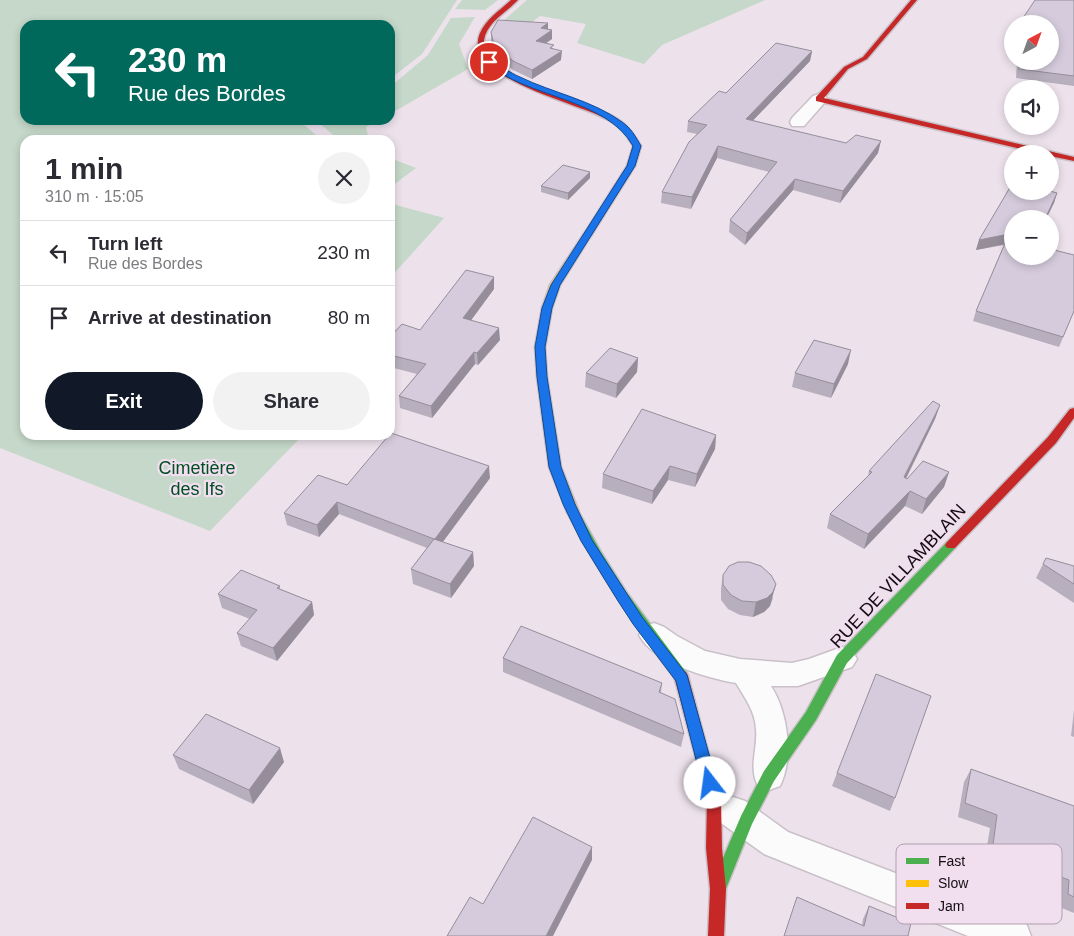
<!DOCTYPE html>
<meta charset="utf-8">
<style>
:root{--surface:#fff;--page:#f2f2f3;--text:#2b2b33;--muted:#7c7c81;--line:#e1e1e2;--accent:#111827}
body{margin:0;font-family:Helvetica,sans-serif;background:var(--page);color:var(--text);height:100vh;display:flex;flex-direction:column;font-size:19px;white-space:nowrap}
*{box-sizing:border-box;margin:0}
p{font-size:16px;color:var(--muted)}
.icon{flex:none;width:28px;height:28px;fill:none;stroke:currentColor;stroke-width:2;stroke-linecap:round;stroke-linejoin:round}
.map{position:relative;flex:1;overflow:hidden}
.sheet{position:absolute;left:20px;top:135px;width:375px;height:305px;display:flex;flex-direction:column;background:var(--surface);border-radius:15px;box-shadow:0 2px 8px #0003}
.sheet>*{flex:none}
.top-card{position:absolute;left:20px;top:20px;width:375px;height:105px;border-radius:15px;box-shadow:0 2px 8px #0003;background:#00695c;color:#fff;overflow:hidden}
.needle{width:32px;rotate:41deg}
.tools{position:absolute;left:1004px;top:15px;display:grid;gap:10px}
.tools a{display:grid;place-items:center;width:55px;height:55px;border-radius:50%;background:var(--surface);box-shadow:0 2px 8px #0003;font-size:25px}
.pin{position:absolute;display:grid;place-items:center;width:42px;height:42px;color:#fff;margin:-21px;border:2px solid #fff;border-radius:50%;box-shadow:0 1px 5px #0007}
.me{position:absolute;width:55px;margin:-28px;rotate:345deg;stroke-linejoin:round;filter:drop-shadow(0 0 4px #0008)}
.turn{display:flex;align-items:center;gap:18px;height:105px;padding:0 25px;font-size:22px}
.turn .icon{width:65px;height:65px;stroke-width:2.5}
.turn b{display:block;font-size:35px;line-height:42px}
.round{display:grid;place-items:center;flex:none;width:52px;height:52px;border-radius:26px;background:var(--page)}
.overview{display:flex;align-items:center;justify-content:space-between;height:85px;padding:0 25px}
h1{font-size:30px;font-weight:800;line-height:38px}
.action{display:flex;gap:10px;margin-top:auto;padding:10px 25px}
.action a{flex:1;height:58px;border-radius:30px;background:var(--accent);color:#fff;font-size:20px;font-weight:800;line-height:58px;text-align:center}
.action a+a{background:var(--page);color:var(--text)}
ul{padding:0;list-style:none}
li{display:flex;align-items:center;gap:15px;height:65px;padding:0 25px;border-top:1px solid var(--line)}
li div{flex:1}
li b{display:block;font-size:19px}
li em{font-style:normal}
.map>svg:first-child{display:block}
.green{fill:#c5d8c9}
.lines{fill:none;stroke-linecap:round;stroke-linejoin:round}
.street-casing{stroke:#c9c0c8;stroke-width:3}
.fast-casing{stroke:#c9c0c8;stroke-width:3}
.slow-casing{stroke:#c9c0c8;stroke-width:3}
.jam-casing{stroke:#c9c0c8;stroke-width:3}
.street{fill:#fcfbfc;fill-rule:evenodd}
.fast{fill:#4caf50;fill-rule:evenodd}
.slow{fill:#ffc107;fill-rule:evenodd}
.jam{fill:#c62828;fill-rule:evenodd}
.wall{fill:#b7afbd}
.shaded-wall{fill:#958e9a}
.building{fill:#d5cbdc;stroke:#958e9a}
.route{fill:#1a73e8;stroke:#114b97}
.labels{text-anchor:middle;dominant-baseline:central;stroke-width:4.5;stroke-linejoin:round;paint-order:stroke}
.park-label{font-size:18px;fill:#014e23;stroke:#f1deef}
.street-label{font-size:18px;fill:#140d13;stroke:#f1deef}
.key{fill:#f1deef;stroke:#af9fad;stroke-width:1}
.key-label{font-size:14px;fill:#140d13}
</style>
<div class="map">
<svg width="1074" height="936" viewBox="0 0 1074 936">
<rect width="100%" height="100%" fill="#ede2ec"/>
<!-- green -->
<path class="green" d="M0,0h457l-35,54 -32,25v-54h-365v95h283l-6,3 20,17h-297v295h278l-93,96 -210,-83z
M462,0h36l-13,10 -30,-1z
M527,0h238l-103,45 -18,19 -67,-21 9,-19 -46,-8 -13,10 -24,-5z
M475,17l-16,27 9,25 -78,45v-27l38,-32 23,-37z
M322,120h57l-13,7 3,13h-30l-21,-18z
M390,158l26,10 -24,18 -2,-2z
M390,199l6,6 48,13 -54,60z"/>
<g class="lines">
<!-- street casing -->
<g class="street-casing">
<path id="street" d="M819,94l6,2 2,3 -2,3 -21,24h-12l-2,-4 2,-4 21,-22z
M654,623l10,4 13,9 28,15 35,8 52,4 17,-4 33,-12 10,4 5,8 -5,8 -54,19h-27c17,26 23,72 9,100l-11,4 -11,-4c-10,-19 0,-37 -2,-57 -1,-18 -11,-31 -20,-46 -29,-5 -82,-20 -97,-48l5,-8z
M733,797l12,4 43,31 238,91 5,13h-63l-204,-82 -43,-31 -5,-11 5,-11z"/>
</g>
<!-- fast casing -->
<g class="fast-casing">
<path id="fast" d="M573,508l4,1 24,43 26,41 59,79 2,4 -2,4 -5,2 -5,-2c-41,-53 -78,-108 -109,-168l2,-3z
M951,541l4,1 2,3 -2,3 -108,115 -31,57 -42,61 -22,43 -27,67 -6,3 -6,-3 -2,-5 30,-70 23,-45 42,-59 31,-57 110,-113z"/>
</g>
<!-- slow casing -->
<g class="slow-casing">
<path id="slow" d="M588,231l4,3 -32,51 -8,23 -7,39 2,30 14,90 18,45 -2,3h-8l-2,-3 -18,-45 -12,-90 -2,-30 7,-39 8,-23 35,-53z"/>
</g>
<!-- jam casing -->
<g class="jam-casing">
<path id="jam" d="M511,0h7c-11,12 -31,22 -34,40 -5,40 106,61 132,78 12,7 18,17 25,28l-6,20 -44,70 -3,1 -4,-3 43,-68 6,-20c-6,-10 -12,-19 -23,-25 -26,-17 -150,-42 -130,-88 6,-14 20,-23 31,-33z
M911,0h6l-50,59 -19,10 -24,29 250,59v4l-24,-5v-2h-8l-226,-53v-4l28,-30 19,-10z
M1074,408v10l-18,25 -101,105h-8l-2,-3 2,-3 101,-105 22,-28z
M681,670l5,2 2,4 33,124 1,48 4,41 -2,47h-16l2,-47 -4,-41 1,-48 -33,-124 2,-4z"/>
</g>
<!-- street -->
<use href="#street" class="street"/>
<!-- fast -->
<use href="#fast" class="fast"/>
<!-- slow -->
<use href="#slow" class="slow"/>
<!-- jam -->
<use href="#jam" class="jam"/>
</g>
<!-- wall -->
<path class="wall" d="M1074,0v86l-58,-8 1,-17h33v-37h-30l1,-3 31,-20z
M548,23v6l4,1v9l-6,4 8,6 7,11 -29,19 -19,-9 -19,-16 -3,-13v-9z
M812,51l-2,10 -57,59 125,33 -38,50 -47,-13 -48,55 -16,-13 1,-12 39,-48 -52,-14 -26,51 -30,-6 1,-11 35,-58 -10,-2 1,-11 38,-28z
M590,178l-22,22 -27,-8v-6z
M1012,184v7h38l7,2 -3,10 -8,16h-34v37h38v-7l24,6v56l-15,36 -86,-26 3,-10 28,-66 -28,5 3,-10z
M494,289l-23,31 29,20 -22,25 -3,-1 -43,54 -32,-10 -1,-12 18,-22 -27,-7v-30l30,-7z
M638,358l-1,14 -21,26 -31,-11 1,-14z
M848,364l-17,34 -39,-11 3,-14z
M940,405l-5,14 -29,60h1l42,-7 -5,15 -22,27 -17,-8 -41,43 -37,-21 3,-14 38,-38 1,-5z
M716,435l-1,14 -20,38 -27,-7 -16,24 -50,-16 1,-14z
M490,478l-47,64 30,10 1,14 -23,32 -38,-14 -2,-15 16,-21 -88,-34 -20,23 -32,-12 -3,-12 63,-28z
M1046,558l28,8v37l-38,-25z
M723,575l50,23 -3,8 -6,6 -11,5 -13,-2 -12,-6 -7,-9v-11z
M280,586v3l32,13 2,13 -37,46 -36,-15 -4,-13 13,-14 -28,-11 -4,-14z
M503,658l159,25 -1,10 23,41 -3,13 -178,-75z
M1074,710v27l-3,-1z
M173,755l111,7 -31,42 -74,-35z
M971,769l103,37v107l-15,-6 1,-15 -76,-27 6,-37 -32,-11 6,-35z
M837,773l58,25 -5,13 -58,-25z
M869,906l39,30 -46,-11 1,-6z"/>
<!-- shaded-wall -->
<path class="shaded-wall" d="M548,23v9l-7,-4z
M552,30v9l-16,11v-9z
M562,51l-1,9 -29,19v-9z
M812,51l-2,10 -66,69 2,-11z
M881,141l-3,12 -38,50 3,-12z
M718,146l-1,12 -26,51 1,-12z
M590,172v6l-22,22v-7z
M795,179l-2,11 -48,55 2,-12z
M1057,193l-3,10 -8,16h-1z
M1009,234l-3,10 -30,6 3,-10z
M494,277v12l-30,41 -1,-12z
M499,328l1,12 -22,25 -1,-12z
M851,350l-3,14 -17,34 3,-14z
M474,352l1,12 -43,54 -1,-12z
M638,358l-1,14 -21,26 1,-14z
M940,405l-5,14 -36,73 5,-15z
M716,435l-1,14 -20,38 2,-13z
M489,466l1,12 -54,73 -2,-12z
M670,466l-2,14 -16,24 1,-13z
M949,472l-5,15 -22,27 4,-15z
M910,491l-5,15 -41,43 4,-15z
M337,502l2,12 -20,23 -2,-12z
M473,552l1,14 -23,32 -1,-14z
M776,584l-6,22 -6,6 -11,5 3,-15z
M312,602l2,13 -37,46 -4,-13z
M280,748l4,14 -31,42 -4,-14z
M592,847v13l-39,76h-7z"/>
<!-- building -->
<path class="building" d="M1035,0h39v76l-55,-7 1,-8h30v-37h-29v-3z
M498,20l50,3 -7,5 11,2 -16,11 18,4 -4,3 12,3 -30,19 -19,-9 -19,-16 -3,-13z
M776,43l36,8 -66,68 100,24 10,-8 25,6 -38,50 -48,-12 -48,54 -17,-13 47,-58 -59,-16 -26,51 -30,-5 27,-50 18,-17 -19,-4 31,-30 7,2z
M563,165l27,7 -22,21 -27,-7z
M1012,184v7h38l7,2 -12,26h-33v37h38v-7l24,6v56l-11,26 -87,-26 33,-77 -30,6z
M466,270l28,7 -31,41 36,10 -22,25 -3,-1 -43,54 -32,-10 27,-32 -36,-9v-18l12,-13 18,6z
M814,340l37,10 -17,34 -39,-11z
M610,348l28,10 -21,26 -31,-11z
M933,401l7,4 -36,72 3,2 16,-18 26,11 -23,27 -16,-8 -42,43 -38,-20 42,-42 -3,-1z
M642,409l74,26 -19,39 -27,-8 -17,25 -50,-17z
M391,433l98,33 -54,73h-1l-97,-37 -20,23 -33,-12 34,-38 29,10 42,-50h1z
M434,539l39,13 -23,32 -39,-15z
M1046,558l28,8v18l-31,-20z
M738,562h11l12,4 10,9 5,9 -3,8 -6,6 -11,4 -14,-1 -11,-6 -8,-10v-10l6,-9z
M241,570l39,16 -3,2 35,14 -39,46 -36,-15 20,-23 -39,-16z
M521,626l141,57 -3,9 16,7 9,35 -181,-76z
M876,674l55,22 -36,102 -58,-25z
M206,714l74,34 -31,42 -76,-35z
M971,769l103,37v91l-6,-3 1,-14 -77,-28 5,-37 -32,-12z
M533,817l59,30 -46,89h-99l23,-39 13,7z
M797,897l67,29 5,-20 42,17 -3,13h-124z"/>
<!-- route -->
<path class="route" d="M486,60c6,0 26,14 34,17 33,16 72,23 102,45 9,6 14,15 19,24l-6,20 -75,119 -8,23 -7,39 2,30 14,90 14,37 17,36 50,77 45,58 30,108 -2,4 -5,2 -6,-2 -2,-4 -26,-102 -43,-57 -15,-23 -37,-60 -18,-37 -14,-37 -12,-90 -2,-30 7,-39 9,-23 76,-119 6,-20c-27,-48 -106,-48 -147,-83z"/>
<g class="labels">
<!-- park labels -->
<g class="park-label">
<text x="197" y="468">Cimetière<tspan x="197" dy="21">des Ifs</tspan></text>
</g>
<!-- street labels -->
<g class="street-label">
<text transform="translate(898 576) rotate(-47)">RUE DE VILLAMBLAIN</text>
</g>
</g>
<!-- legend -->
<rect x="896" y="844" width="166" height="80" rx="8" class="key"/>
<rect x="906" y="858" width="23" height="6" fill="#4caf50"/>
<rect x="906" y="880" width="23" height="7" fill="#ffc107"/>
<rect x="906" y="903" width="23" height="6" fill="#c62828"/>
<g class="key-label">
<text x="938" y="866">Fast</text>
<text x="938" y="888">Slow</text>
<text x="938" y="911">Jam</text>
</g>
</svg>
<div class="tools">
<a><svg class="needle" viewBox="-14 -14 28 28"><path d="M0-13l5 13h-10z" fill="#e53935"/><path d="M0 13l5-13h-10z" fill="#7c7c81"/></svg></a>
<a><svg class="icon" aria-label="sound" viewBox="0 0 24 24"><path d="M4 9h4l5-4v14l-5-4H4zM17 9q2 3 0 6"/></svg></a>
<a>+</a>
<a>−</a>
</div>
<div class="pin" style="left:489px;top:62px;background:#d93025"><svg class="icon" aria-label="arrive" viewBox="0 0 24 24"><path d="M6 21V4h12l-3 4 3 4H6"/></svg></div>
<svg class="me" style="left:710px;top:783px" viewBox="-20 -20 40 40"><circle r="19" fill="#fff"/><path d="M0-13L10 11 0 6-10 11z" fill="#1a73e8"/></svg>
<div class="top-card">
<div class="turn"><svg class="icon" aria-label="left" viewBox="0 0 24 24"><path d="M17 20v-9H6M10 6l-5 5 5 5"/></svg><div><b>230 m</b>Rue des Bordes</div></div>
</div>
<section class="sheet">
<div class="overview"><div><h1>1 min</h1><p>310 m · 15:05</p></div><a class="round"><svg class="icon" aria-label="close" viewBox="0 0 24 24"><path d="M6 6l12 12M18 6L6 18"/></svg></a></div>
<ul>
<li><svg class="icon" aria-label="left" viewBox="0 0 24 24"><path d="M17 20v-9H6M10 6l-5 5 5 5"/></svg><div><b>Turn left</b><p>Rue des Bordes</p></div><em>230 m</em></li>
<li><svg class="icon" aria-label="arrive" viewBox="0 0 24 24"><path d="M6 21V4h12l-3 4 3 4H6"/></svg><div><b>Arrive at destination</b></div><em>80 m</em></li>
</ul>
<div class="action"><a>Exit</a><a>Share</a></div>
</section>
</div>
